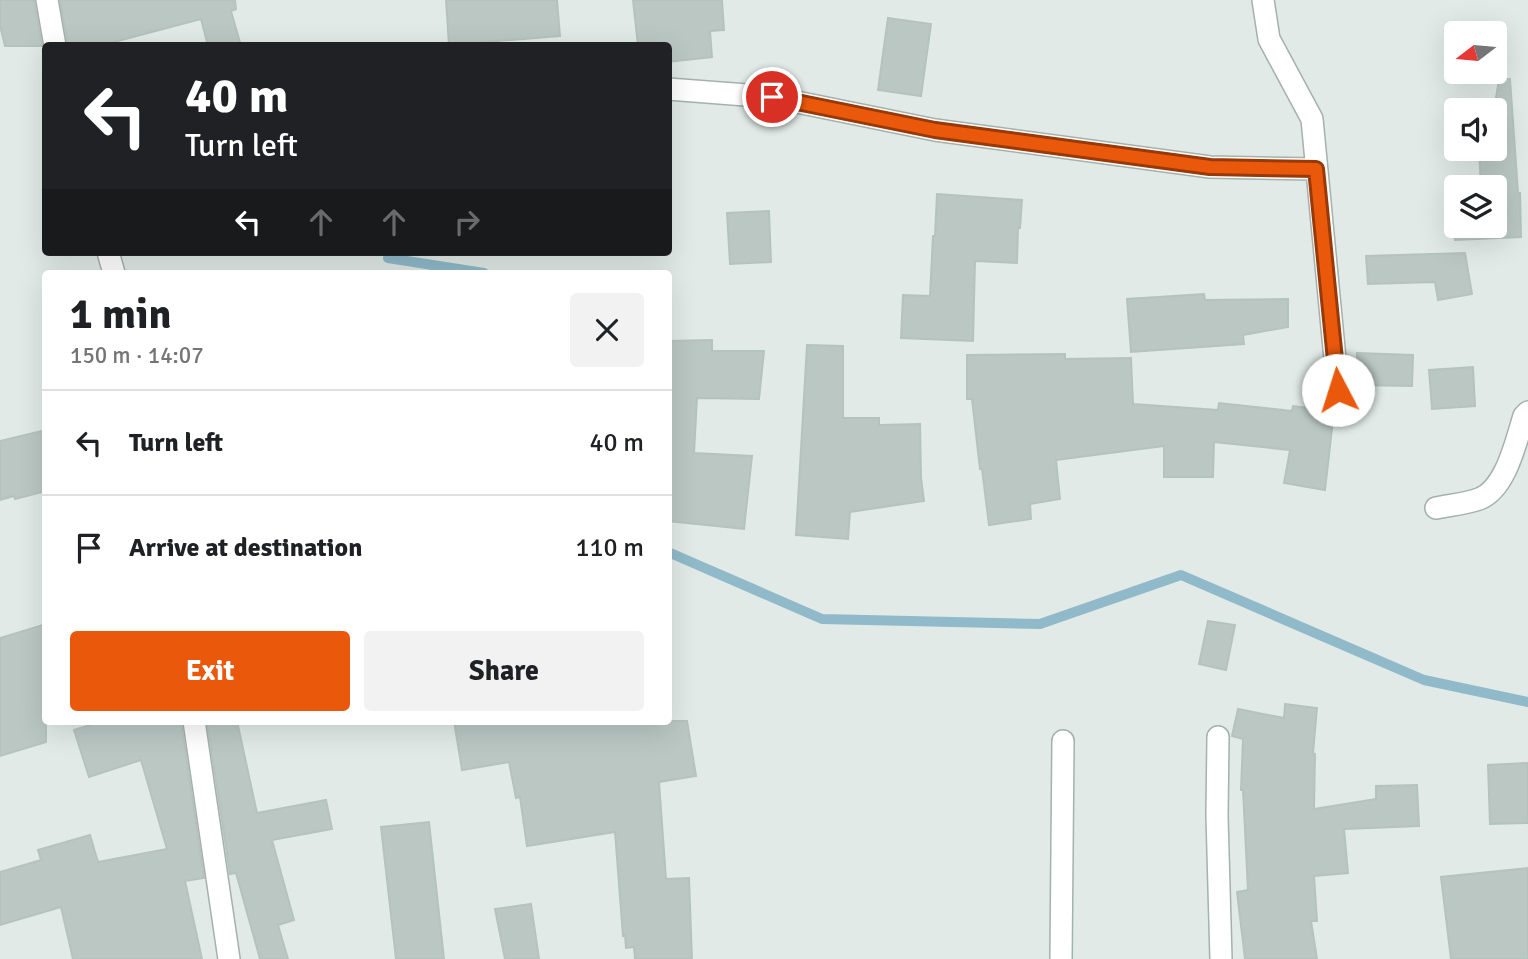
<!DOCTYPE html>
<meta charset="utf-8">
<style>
:root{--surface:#fff;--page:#f2f2f2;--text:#202124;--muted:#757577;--line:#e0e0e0;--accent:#ea580c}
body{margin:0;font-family:Signika,sans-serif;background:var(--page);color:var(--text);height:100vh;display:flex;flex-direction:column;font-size:26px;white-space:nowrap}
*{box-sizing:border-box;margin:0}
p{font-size:23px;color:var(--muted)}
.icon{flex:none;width:38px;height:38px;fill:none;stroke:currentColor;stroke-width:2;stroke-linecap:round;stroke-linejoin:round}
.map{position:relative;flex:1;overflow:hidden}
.side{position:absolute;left:42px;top:270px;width:630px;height:455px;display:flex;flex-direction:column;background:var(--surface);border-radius:7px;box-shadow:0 7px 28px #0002}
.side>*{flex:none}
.banner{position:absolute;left:42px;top:42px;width:630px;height:214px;border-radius:7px;box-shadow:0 7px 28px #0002;background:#202124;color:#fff;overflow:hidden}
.needle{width:46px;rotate:254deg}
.controls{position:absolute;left:1444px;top:21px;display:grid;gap:14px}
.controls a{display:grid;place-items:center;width:63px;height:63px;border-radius:7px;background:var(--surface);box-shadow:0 7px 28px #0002;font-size:35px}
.pin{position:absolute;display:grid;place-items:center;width:60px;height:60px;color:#fff;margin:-30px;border:4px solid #fff;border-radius:50%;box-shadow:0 2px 7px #0007}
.me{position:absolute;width:77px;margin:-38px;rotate:355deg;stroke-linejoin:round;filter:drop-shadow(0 0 5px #0008)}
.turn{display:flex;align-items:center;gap:24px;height:147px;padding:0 28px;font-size:32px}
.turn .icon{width:91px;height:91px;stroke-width:2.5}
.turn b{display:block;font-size:49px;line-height:60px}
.lanes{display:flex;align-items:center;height:66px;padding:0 28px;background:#0003;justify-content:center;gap:35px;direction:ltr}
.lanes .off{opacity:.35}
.round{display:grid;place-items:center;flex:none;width:74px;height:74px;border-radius:7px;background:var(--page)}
.overview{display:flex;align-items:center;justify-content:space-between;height:119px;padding:0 28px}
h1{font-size:42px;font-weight:700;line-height:52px}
.primary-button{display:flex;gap:14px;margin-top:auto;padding:14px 28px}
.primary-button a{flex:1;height:80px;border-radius:7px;background:var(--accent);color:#fff;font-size:28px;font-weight:700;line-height:80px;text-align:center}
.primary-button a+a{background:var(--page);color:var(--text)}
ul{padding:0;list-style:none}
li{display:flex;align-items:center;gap:21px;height:105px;padding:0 28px;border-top:2px solid var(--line)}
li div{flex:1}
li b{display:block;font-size:26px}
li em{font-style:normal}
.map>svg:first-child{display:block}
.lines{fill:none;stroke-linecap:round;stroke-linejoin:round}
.stream{stroke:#90bac9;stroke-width:10}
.building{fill:#bac7c3;stroke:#b5c3be;stroke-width:2}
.minor-casing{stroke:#a5b1ae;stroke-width:24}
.minor{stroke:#fff;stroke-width:21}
.route-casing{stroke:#983908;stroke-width:18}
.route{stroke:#ea580c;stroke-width:12}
</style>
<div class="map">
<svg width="1528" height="959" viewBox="0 0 1528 959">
<rect width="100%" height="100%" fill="#e1eae7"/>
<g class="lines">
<!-- stream -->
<path class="stream" d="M388,258l96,15
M668,552l154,67 218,5 141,-49 243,105 104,22"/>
</g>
<!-- building -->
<path class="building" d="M0,0h34l8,46h-37l-5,-20z
M60,0h175l1,9 -5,2 10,35h-33l-7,-27 -102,27h-31z
M446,0h111l3,36 -111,9z
M633,0h89l2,30 -14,1 2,26 -44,5v-16h-30z
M888,18l43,6 -10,72 -43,-6z
M1499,79h11l8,114h2l1,44 -66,3 -2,-44h3v30h38v-39h-13l-2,-38h15v-39z
M937,194l85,6 -2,28h-2l-1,35 -42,-2 -2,80 -72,-3 2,-43 27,1 3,-60h2z
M769,211l2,51 -41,2 -3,-51z
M1465,253l7,41 -34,6 -3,-18 -67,2 -2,-28z
M1204,294l1,6 83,-1v28l-45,8 1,9 -113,8 -4,-53z
M712,340v11h52l-5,48 -62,-1 -3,55 58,3 -8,73 -76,-8v-180z
M807,345l36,1v72h36v7l41,-1 1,54 3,23 -74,11 -2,27 -52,-4z
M1357,353l56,2 -1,31 -55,-1z
M1065,354v5l66,-1 2,46 85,6 1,-7 73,8 1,-5 41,5 -9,79 -41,-7 6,-33 -76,-8 -1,35h-49v-31l-108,14 4,39 -30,5 1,15 -42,6 -7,-56h-2l-8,-70h-5v-44z
M1473,367l2,39 -43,3 -3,-39z
M46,430v61l-31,8 -1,-3 -14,4v-59z
M1208,621l27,4 -9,45 -27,-6z
M46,624v118l-46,14v-118z
M1285,704l32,4 -4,45 2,1 -1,55 62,-10v-13l41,-1 2,41 -75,3 4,44 -34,3 3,45h-6l6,38h-72l-8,-67 11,-2 -5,-100h-2l2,-51 -11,-3 6,-27 46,9z
M103,721h78l23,157 -19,3 17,78h-129l-12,-52 -61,18v-53l41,-12 -3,-10 52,-15 8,27 69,-13 -26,-89 -52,17 -15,-47z
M207,721h30l20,92 69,-13 6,29 -60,11 22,80 -16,5 10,34h-28l-24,-86 -6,1z
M454,721h233l9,55 -37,6 7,97 23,-1 3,81h-57l-1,-12 -8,1 -1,-13 -2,1 -8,-104 -88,14 -7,-49 -4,1 -7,-36 -47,8z
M1528,763v60l-38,1 -2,-59z
M429,822l15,137h-48l-15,-132z
M1528,868v91h-77l-10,-82z
M531,904l8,55h-34l-10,-50z"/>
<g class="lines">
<!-- minor casing -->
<g class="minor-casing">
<path id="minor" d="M47,0l8,46
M1263,0l6,39 43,80 26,271
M668,89l104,8 163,33 275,37 106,2
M108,252l6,21
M1436,508c14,-3 29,-4 43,-9 27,-10 37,-58 45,-83l4,-4
M194,721l35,238
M1218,737l-1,79 4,143
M1061,959l2,-218"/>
</g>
<!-- minor -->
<use href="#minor" class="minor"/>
</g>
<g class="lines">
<!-- route casing -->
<g class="route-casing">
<path id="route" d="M772,97l163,33 275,37 106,2 22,221"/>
</g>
<!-- route -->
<use href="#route" class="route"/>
</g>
</svg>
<div class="controls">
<a><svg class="needle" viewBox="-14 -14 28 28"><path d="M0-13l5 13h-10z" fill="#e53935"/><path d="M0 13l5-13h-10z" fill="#757577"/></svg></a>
<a><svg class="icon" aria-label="sound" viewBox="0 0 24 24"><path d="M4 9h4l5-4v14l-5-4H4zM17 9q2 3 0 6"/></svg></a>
<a><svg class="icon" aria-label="layers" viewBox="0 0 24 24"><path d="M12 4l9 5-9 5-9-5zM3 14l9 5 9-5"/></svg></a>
</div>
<div class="pin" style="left:772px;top:97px;background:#d93025"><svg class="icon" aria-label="arrive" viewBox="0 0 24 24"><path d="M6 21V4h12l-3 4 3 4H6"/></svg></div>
<svg class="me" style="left:1338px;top:390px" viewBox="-20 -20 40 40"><circle r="19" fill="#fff"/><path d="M0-13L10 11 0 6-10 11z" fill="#ea580c"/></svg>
<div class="banner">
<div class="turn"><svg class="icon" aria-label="left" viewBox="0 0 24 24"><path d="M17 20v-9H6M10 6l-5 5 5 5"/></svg><div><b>40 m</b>Turn left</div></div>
<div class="lanes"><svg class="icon" aria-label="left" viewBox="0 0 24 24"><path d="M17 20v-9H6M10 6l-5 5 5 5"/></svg><svg class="icon off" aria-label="ahead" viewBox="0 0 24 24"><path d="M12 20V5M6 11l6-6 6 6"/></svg><svg class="icon off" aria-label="ahead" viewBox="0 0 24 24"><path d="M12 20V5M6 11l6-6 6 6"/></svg><svg class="icon off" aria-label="right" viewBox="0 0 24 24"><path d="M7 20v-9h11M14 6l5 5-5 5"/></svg></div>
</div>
<section class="side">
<div class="overview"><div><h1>1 min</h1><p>150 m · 14:07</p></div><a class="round"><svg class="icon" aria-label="close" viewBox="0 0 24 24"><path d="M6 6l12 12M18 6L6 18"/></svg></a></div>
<ul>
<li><svg class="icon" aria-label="left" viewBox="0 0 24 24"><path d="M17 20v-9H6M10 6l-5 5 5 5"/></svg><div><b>Turn left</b></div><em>40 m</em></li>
<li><svg class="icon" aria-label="arrive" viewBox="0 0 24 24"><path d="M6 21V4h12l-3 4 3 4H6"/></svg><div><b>Arrive at destination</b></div><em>110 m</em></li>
</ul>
<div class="primary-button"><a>Exit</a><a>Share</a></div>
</section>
</div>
